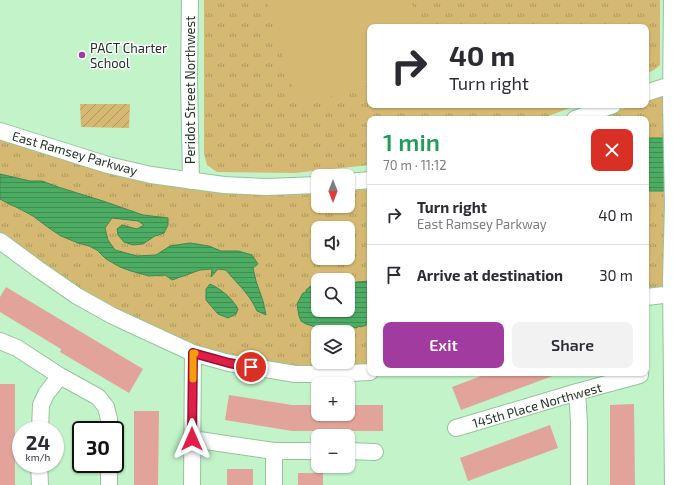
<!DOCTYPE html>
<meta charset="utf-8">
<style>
:root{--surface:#fff;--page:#f2f2f3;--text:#2b2b33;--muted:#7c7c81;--line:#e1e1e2;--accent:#a23b9f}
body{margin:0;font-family:"Exo 2",sans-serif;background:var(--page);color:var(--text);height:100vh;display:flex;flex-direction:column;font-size:15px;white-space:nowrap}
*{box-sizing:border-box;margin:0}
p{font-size:13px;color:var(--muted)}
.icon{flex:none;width:22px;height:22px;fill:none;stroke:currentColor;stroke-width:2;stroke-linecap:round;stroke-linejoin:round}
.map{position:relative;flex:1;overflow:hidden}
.sheet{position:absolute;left:367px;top:116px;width:282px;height:260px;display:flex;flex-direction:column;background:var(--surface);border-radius:8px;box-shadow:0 1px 3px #0004}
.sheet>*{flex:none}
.banner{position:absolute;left:367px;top:24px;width:282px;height:84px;border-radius:8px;box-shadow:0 1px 3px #0004;background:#fff;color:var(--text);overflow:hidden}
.needle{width:26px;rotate:180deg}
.buttons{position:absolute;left:311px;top:169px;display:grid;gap:8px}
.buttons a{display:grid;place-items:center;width:44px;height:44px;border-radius:8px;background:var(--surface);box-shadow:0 1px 3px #0004;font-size:20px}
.speed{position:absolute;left:12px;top:421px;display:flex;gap:8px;font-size:20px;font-weight:700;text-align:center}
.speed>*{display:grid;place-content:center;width:52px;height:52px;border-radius:50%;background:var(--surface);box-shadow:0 1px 3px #0004;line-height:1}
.speed small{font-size:10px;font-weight:400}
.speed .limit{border:2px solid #111;border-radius:6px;background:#fff;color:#111}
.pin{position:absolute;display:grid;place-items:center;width:34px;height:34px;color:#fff;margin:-17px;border:2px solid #fff;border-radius:50%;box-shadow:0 1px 4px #0007}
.me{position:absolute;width:44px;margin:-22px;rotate:0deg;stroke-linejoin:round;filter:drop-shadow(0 0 3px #0008)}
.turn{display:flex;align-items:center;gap:14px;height:84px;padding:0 16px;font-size:18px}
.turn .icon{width:52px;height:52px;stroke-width:2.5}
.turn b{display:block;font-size:28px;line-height:34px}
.round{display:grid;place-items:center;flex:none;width:42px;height:42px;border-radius:8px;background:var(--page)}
.head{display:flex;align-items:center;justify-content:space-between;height:68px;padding:0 16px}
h1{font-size:24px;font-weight:600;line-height:30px;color:#1e9e55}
.cta{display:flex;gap:8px;margin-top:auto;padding:8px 16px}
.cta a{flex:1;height:46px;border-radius:8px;background:var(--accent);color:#fff;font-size:16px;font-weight:600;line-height:46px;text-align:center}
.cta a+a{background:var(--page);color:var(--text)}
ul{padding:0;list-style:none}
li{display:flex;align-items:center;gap:12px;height:60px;padding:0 16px;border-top:1px solid var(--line)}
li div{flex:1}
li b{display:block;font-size:15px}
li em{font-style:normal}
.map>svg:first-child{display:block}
.grass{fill:url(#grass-tufts);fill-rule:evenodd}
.garden{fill:url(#garden-furrows)}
.pitch{fill:#d5b972}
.water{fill:url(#water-rules);stroke:#408850}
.building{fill:#e2a49a}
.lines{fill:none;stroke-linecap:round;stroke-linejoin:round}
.minor-casing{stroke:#95c49c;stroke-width:18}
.minor{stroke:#fff;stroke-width:16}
.route-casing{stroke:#92132f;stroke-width:10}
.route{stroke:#e11d48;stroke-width:7}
.slow{stroke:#f59e0b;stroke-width:7}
.poi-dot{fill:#a23b9f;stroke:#fff;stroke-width:1.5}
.labels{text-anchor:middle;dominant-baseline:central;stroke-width:3;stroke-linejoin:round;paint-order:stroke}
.poi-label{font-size:13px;fill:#213425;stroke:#fff;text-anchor:start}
.street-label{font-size:13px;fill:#213425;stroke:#fff}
</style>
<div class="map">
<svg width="673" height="485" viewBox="0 0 673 485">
<defs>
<pattern id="grass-tufts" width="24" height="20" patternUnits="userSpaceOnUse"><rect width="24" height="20" fill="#d5b972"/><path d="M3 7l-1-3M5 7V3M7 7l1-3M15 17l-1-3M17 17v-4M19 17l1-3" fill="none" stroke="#ac975d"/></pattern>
<pattern id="garden-furrows" width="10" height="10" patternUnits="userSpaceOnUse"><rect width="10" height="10" fill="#d5b972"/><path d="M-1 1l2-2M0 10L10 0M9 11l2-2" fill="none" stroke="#ac975d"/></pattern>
<pattern id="water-rules" width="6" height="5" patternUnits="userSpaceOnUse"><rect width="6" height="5" fill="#4dac63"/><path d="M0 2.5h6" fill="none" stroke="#408d51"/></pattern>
</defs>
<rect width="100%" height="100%" fill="#c2f3c9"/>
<!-- grass -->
<path class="grass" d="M204,0h456v65l-6,5 -8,4v-47h-276v78h208l-38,14h-170v46l-76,8 -77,-1 -10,-7 -3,-11z
M673,91v197l-27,2v-171h-53l41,-14h12v-4z
M0,139l65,20 253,31v16h30v-19l22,-3v180l-39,3 -32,-1 -39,-5 -32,-5 -25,-7 -70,-31 -26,-14 -32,-19 -75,-51zM318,228h30v30h-30zM318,280h30v30h-30zM318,332h30v30h-30z"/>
<!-- garden -->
<path class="garden" d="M80,104h50l-1,24 -48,-1z"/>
<!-- pitch -->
<path class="pitch" d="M266,0h145l8,27h-49v58l-72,21z"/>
<!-- water -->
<path class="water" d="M646,138h27v53h-27z
M0,174l30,7h12l16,6 45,14 40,14 25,3v7l-4,8 -9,3 -12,8 -10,1 -9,-3 -6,-7 -1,-6 5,-4 15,4 7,-4 -6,-4 -26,-3 -7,10 3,12 7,10 22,6 19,-1 14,-9 20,-3 19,3 12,5h17l14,4 6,9 -5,4 3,13 7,20 3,14 -9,-4c-8,-18 -19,-26 -31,-41l-8,-1 -7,8 1,-8 -12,1 -28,10 -7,-5 -16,1 -18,-5 -11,-4 -14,-8 -9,-9 -8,-4 -11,-3 -17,-7 -12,-8 -16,-12 -15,-8 -9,-4 -9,-5z
M370,281v42l-9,4 -3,-1 -1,2 -5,-1 -12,3h-15l-19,-6 -5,-3 -2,-5 -2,-12 6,-11 3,-1v-2l6,-5h6v25h30v-27l1,-1 3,2 5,-2z
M210,284c11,5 22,14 28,25l-2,5 -8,4 -10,-4 -12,-14v-11z"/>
<!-- building -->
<path class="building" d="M6,287l137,82 -14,24 -69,-41 1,-3 -61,-37v-15z
M489,373h68l1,1 -97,36 -9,-23z
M0,384h15v101h-15z
M229,395l63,10h26v9h30v-9h35v26h-91l-67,-11z
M634,404l1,81h-25v-80z
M134,411h25l-1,74h-24z
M550,425l8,23 -90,33 -8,-23z
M227,469h26v16h-26z
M298,473h25v12h-25z"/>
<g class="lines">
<!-- minor casing -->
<g class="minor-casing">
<path id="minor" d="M190,0l-1,79 2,102
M672,0l-1,100 2,105 -2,75 2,205
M646,93l27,-9
M575,119l38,-14
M0,131l108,34 43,10 73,10 43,2 51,-2
M348,182l22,-2
M0,241l38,28 39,27 36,20 80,37 36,10 66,11h36l39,-2
M646,297l27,-3
M0,341l17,7 43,28 38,21 8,10 3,12v11
M577,392l2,30v63
M456,428l121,-36 63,-17
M40,430l1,-25 5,-11 14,-18
M192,439l82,12h44
M274,451v34
M348,451l27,1
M39,464l1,21
M109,464v21
M192,485l1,-132"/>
</g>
<!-- minor -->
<use href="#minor" class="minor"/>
</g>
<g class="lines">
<!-- route casing -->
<g class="route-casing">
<path id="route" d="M192,439l1,-86 36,10 22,4"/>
</g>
<!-- route -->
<use href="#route" class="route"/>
<!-- slow -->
<path class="slow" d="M193,379v-26h2"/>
</g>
<!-- markers -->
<circle class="poi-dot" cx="82" cy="55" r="4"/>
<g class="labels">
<!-- poi labels -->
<g class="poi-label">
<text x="90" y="48">PACT Charter<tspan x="90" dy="15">School</tspan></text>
</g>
<!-- street labels -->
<g class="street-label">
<text transform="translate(190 90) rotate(-90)">Peridot Street Northwest</text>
<text transform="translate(75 153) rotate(16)">East Ramsey Parkway</text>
<text transform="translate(537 405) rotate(-16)">145th Place Northwest</text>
</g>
</g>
</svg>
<div class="buttons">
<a><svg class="needle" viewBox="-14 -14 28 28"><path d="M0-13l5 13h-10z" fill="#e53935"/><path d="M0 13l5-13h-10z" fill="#7c7c81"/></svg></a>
<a><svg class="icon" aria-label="sound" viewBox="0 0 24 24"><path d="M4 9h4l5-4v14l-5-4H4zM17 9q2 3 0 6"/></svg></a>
<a><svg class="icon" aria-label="search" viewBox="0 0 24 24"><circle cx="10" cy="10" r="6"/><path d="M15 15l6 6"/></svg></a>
<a><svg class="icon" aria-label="layers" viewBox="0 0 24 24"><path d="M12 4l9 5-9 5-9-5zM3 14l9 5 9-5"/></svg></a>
<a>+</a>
<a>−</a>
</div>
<div class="speed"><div>24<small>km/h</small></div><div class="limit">30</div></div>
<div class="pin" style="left:251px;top:367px;background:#d93025"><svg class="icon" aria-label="arrive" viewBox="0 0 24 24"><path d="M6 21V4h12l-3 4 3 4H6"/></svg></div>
<svg class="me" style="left:192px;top:439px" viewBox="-20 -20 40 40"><path d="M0-17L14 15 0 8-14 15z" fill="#e11d48" stroke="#fff" stroke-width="4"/></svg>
<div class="banner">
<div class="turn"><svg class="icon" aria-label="right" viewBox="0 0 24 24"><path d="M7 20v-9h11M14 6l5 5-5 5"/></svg><div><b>40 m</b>Turn right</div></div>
</div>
<section class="sheet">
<div class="head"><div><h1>1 min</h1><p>70 m · 11:12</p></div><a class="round" style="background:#d93025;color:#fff"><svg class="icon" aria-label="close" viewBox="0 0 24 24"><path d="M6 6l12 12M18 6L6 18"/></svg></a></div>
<ul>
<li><svg class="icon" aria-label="right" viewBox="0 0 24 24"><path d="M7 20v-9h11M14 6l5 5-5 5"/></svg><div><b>Turn right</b><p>East Ramsey Parkway</p></div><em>40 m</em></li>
<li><svg class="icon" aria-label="arrive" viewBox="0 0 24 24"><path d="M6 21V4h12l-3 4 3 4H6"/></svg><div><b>Arrive at destination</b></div><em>30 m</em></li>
</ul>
<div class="cta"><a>Exit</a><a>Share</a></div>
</section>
</div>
